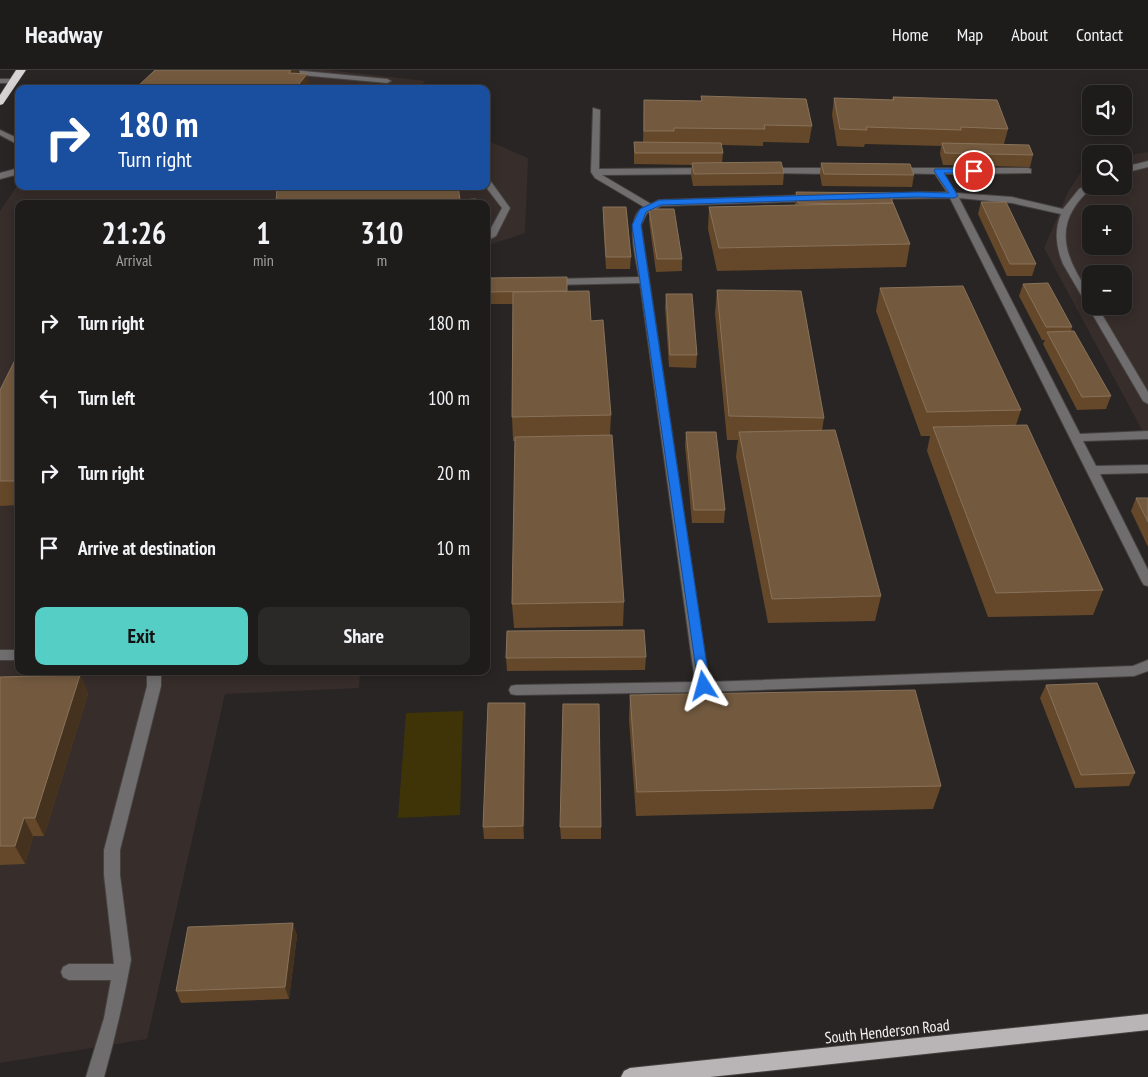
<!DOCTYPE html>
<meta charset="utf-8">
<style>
:root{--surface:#1e1c1b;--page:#2b2928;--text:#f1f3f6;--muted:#a1a1a3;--line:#3c3a3a;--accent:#55cec5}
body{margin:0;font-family:"PT Sans Narrow",sans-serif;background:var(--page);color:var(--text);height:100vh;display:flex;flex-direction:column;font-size:19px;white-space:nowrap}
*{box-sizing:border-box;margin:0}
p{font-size:16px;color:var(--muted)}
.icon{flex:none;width:28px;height:28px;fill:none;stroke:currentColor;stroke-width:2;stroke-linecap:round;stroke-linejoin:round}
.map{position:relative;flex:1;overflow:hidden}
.sheet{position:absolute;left:15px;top:130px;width:475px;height:475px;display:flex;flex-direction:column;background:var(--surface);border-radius:10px;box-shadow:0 2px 12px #0003,0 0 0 1px var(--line)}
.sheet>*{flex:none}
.hud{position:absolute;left:15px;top:15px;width:475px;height:105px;border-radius:10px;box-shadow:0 2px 12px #0003,0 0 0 1px var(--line);background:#1a4fa0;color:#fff;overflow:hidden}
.fabs{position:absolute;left:1082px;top:15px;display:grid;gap:10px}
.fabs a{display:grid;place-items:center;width:50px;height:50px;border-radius:10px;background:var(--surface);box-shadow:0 2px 12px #0003,0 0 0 1px var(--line);font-size:25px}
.pin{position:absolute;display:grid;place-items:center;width:42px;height:42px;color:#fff;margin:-21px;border:2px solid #fff;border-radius:50%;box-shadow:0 1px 5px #0007}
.me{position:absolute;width:55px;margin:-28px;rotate:352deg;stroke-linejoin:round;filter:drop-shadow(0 0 4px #0008)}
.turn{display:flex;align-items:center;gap:18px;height:105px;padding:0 20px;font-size:22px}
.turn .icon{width:65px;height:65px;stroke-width:2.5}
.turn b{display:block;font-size:35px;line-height:42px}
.eta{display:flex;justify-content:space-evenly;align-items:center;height:85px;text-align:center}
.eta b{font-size:30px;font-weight:600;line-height:35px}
.primary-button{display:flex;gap:10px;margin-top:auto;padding:10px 20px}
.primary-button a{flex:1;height:58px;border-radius:10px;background:var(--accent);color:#111;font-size:20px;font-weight:600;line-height:58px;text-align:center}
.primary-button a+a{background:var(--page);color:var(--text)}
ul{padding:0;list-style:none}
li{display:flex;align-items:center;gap:15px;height:75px;padding:0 20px}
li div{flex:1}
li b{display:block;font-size:19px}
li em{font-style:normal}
header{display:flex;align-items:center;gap:30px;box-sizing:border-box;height:70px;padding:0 25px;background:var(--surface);border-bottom:1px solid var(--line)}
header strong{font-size:24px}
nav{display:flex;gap:28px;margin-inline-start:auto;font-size:18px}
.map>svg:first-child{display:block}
.built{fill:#372d2a;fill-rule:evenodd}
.green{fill:#3e3408}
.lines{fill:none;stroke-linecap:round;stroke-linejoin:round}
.minor-casing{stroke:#454241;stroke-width:2}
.major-casing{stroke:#454241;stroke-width:2}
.highway-casing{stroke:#454241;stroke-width:1}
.minor{fill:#6f6d6e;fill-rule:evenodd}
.major{fill:#b9b5b6;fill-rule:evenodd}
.highway{fill:#d7d2d3;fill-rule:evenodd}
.wall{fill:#644829}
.shaded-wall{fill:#45321e}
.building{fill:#735a3f;stroke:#88725a}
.route{fill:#1a73e8;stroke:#114b97}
.labels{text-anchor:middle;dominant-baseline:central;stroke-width:4;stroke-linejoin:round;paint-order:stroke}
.near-street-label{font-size:16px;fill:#f4f2f1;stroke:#282524}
</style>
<header>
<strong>Headway</strong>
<nav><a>Home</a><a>Map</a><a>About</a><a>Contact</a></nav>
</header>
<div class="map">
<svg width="1148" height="1007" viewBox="0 0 1148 1007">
<rect width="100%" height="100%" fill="#282524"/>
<!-- built -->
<path class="built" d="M160,0h168l98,11 -11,8h-284z
M486,70l42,18 -3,75 -39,13v-42h-467v467h341l-1,17 -134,6 -78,345 -147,24v-852l19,-28v3h467z
M1148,82v289l-104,-193 24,-56 19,-30 4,-1v25h33v-30zM1091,144h33v32h-33zM1091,204h33v32h-33z"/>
<!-- green -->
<path class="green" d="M463,641l-3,104 -62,3 8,-105z"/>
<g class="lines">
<!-- minor casing -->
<g class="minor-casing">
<path id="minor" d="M264,0h29l94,9 4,2 -4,2 -119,-11z
M0,9h14l4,2 -4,2h-14z
M593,38l7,2 -1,59 109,-1 4,3 -4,3 -106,1 49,29 8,-4 152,-5 4,3 -4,3 -150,5 -14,7 -6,12 68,457 424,-16 15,-6v11l-14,5 -431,16 -187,3 -5,-1 -2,-4 2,-4 5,-1 179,-3 -55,-399 -88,2 -5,-3 5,-3 87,-2c-3,-18 -15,-60 5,-70l-49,-29 -4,-6z
M0,60l19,9v6l-19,-10z
M1148,91v6l-24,6v-6z
M19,98v6l-19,5v-6z
M768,98h67l4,3 -4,3 -70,-1v-4z
M895,98h133l3,1v4l-87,1 12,19 56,4 51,12 16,-20 12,-7v4h3c-31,26 -37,52 -16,89 6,11 13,19 13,31h6l51,86v12l-5,-3 -80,-137c-7,-17 -9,-33 -2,-50l-49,-11 -53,-5 121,236 68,-3v8l-65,2 13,25 52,-1v8l-48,1 48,96v16l-4,-1 -2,-3 -192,-384 -76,1 -4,-3 4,-3 73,-1 -12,-18 -43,-1v-4z
M486,108l3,1 21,29 -14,28 -10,5v-7l3,-2 13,-24 -17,-22z
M0,580h19v10h-19z
M147,601h14v15l-41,164v25l11,85c-7,39 -16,78 -27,117h-18l18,-59 7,-38h-42l-6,-3 -2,-5 2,-5 6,-3h45l-10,-89v-25l43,-164z"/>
</g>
<!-- major casing -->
<g class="major-casing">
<path id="major" d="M1148,944v16l-438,47h-89l3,-6 6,-3z"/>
</g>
<!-- highway casing -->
<g class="highway-casing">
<path id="highway" d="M16,0h10l-23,34 -3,1v-10z"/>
</g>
<!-- minor -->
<use href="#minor" class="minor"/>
<!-- major -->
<use href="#major" class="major"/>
<!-- highway -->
<use href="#highway" class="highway"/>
</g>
<!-- wall -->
<path class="wall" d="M701,26l111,30 -3,17 -46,-1v4l-42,-1 2,8 -1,10 62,10 -1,12 -90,1 -2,-11 1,-10 -58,-1v-22h9l1,-42 57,1z
M893,27l115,32 -4,15 29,11 -3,12 -87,-2 -3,-11 1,-8 -76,-2 -1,3 -27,-1 -5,-31 2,-17 58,2z
M821,93l93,12 -2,12 -90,-1 -2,-11z
M796,122l97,12 17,40 -4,23 -189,4 -9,-42 1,-22 86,-2z
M981,132l55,62 -4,12h-25l-29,-62z
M603,137l28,50 -1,12h-24l-3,-50z
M649,139l33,50v12l-26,1 -7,-51z
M486,208l81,13 24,30 20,94 -1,20 14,167 -1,24 -109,2 -2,-24 3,-163h-2l-1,-24 1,-113h-27z
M1023,214l49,43 -1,4 40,65 -5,13 -29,1 -34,-66 2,-4h-3l-23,-44z
M880,218l141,122 -5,15 87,165 -10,25 -105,2 -61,-166 3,-15h-9l-45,-125z
M717,220l107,128 -2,13 59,165 -6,25 -107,2 -32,-166 2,-17h-11l-12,-127z
M666,224l31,61 -1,13 -27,-1 -4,-60z
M19,286v149l-19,1v-116z
M686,362l39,78 -1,13h-32l-7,-78z
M1136,428h12v49l-17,-36z
M646,587l-1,13 -138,1 -1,-13z
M80,605l8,19 -44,142h-11l-8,28 -25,1v-188z
M1046,615l89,88 -6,13 -54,2 -35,-90z
M630,625l311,91 -8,23 -297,7 -7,-97z
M525,633v13l-1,123h-40l-1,-12z
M560,757h41v12h-40z
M293,853l4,13 -8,63 -108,4 -5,-12z"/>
<!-- shaded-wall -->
<path class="shaded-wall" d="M291,0h8l2,8 -12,-5z
M307,4l3,15h-15z
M80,605l8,19 -44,142 -9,-18z
M525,633v13l-1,123 -1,-13z
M24,748l9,18 -8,28 -10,-18z
M293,853l4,13 -8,63 -4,-12z"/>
<!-- building -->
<path class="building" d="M155,0h136l-2,3 18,1 -12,15h-160z
M701,26l105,3 6,27 -48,-1 1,4 -91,-1v3h-30v-31l58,1z
M893,27l104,3 11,29 -47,-2v3l-95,-3 1,3 -27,-1 -6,-31 60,2z
M634,72l87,1 2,10h-88z
M942,73l87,2 4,10 -88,-2z
M781,92l3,11 -90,1 -2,-11z
M821,93l89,1 4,11 -90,-1z
M277,116h181l2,14 16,-1v5h-200z
M796,122l94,1 3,11v-1l-41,1 -54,-1z
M981,132h25l30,62h-26z
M893,133l17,41 -191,4 -10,-41z
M603,137h23l5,50h-25z
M649,139h25l8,50h-25z
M567,207v14l-81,1v-14z
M1048,213l24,44h-26l-23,-43z
M963,216l58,124 -94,2 -47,-124z
M717,220l84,1 23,127 -95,-2z
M589,221l2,30 12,-1 8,95 -99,2 1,-125z
M666,224h26l5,61h-27z
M1074,261l37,65 -29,1 -35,-65z
M17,286h2v125h-19v-91z
M1027,355l76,165 -107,3 -63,-166z
M835,360l46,166 -109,3 -33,-167z
M686,362h30l9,78h-31z
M612,365l12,167 -112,2 3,-167z
M1136,428h12v24z
M644,560l2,27 -140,1 1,-27z
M80,605l-45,143h-11l-9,28h-15v-169z
M1097,613l38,90 -54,2 -35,-90z
M915,620l26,96 -304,6 -7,-97z
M488,633h37l-2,123 -40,1z
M563,634h36l2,123h-41z
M293,853l-8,64 -109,4 12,-64z"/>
<!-- route -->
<path class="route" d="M935,99h39l4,2 -4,2h-30l14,23 -4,2 -36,-1 -257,8 -15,7 -5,13 69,461 -2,4h-9l-67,-465 8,-16 19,-9 259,-8 31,1 -15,-22z"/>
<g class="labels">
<!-- near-street labels -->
<g class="near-street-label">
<text transform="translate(887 961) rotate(-6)">South Henderson Road</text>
</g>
</g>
</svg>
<div class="fabs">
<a><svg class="icon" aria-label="sound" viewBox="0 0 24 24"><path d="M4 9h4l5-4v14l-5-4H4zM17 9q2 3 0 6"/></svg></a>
<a><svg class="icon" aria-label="search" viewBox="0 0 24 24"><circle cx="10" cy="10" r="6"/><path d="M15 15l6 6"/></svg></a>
<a>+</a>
<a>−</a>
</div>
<div class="pin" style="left:974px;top:101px;background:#d93025"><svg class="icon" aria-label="arrive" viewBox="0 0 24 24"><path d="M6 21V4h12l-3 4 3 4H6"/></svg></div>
<svg class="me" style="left:704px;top:616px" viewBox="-20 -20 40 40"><path d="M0-17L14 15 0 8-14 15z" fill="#1a73e8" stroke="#fff" stroke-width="4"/></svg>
<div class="hud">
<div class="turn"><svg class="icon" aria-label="right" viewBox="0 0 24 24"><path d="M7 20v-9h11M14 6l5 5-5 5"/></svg><div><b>180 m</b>Turn right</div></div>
</div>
<section class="sheet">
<div class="eta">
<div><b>21:26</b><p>Arrival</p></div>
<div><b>1</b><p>min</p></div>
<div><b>310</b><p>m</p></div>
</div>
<ul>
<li><svg class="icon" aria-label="right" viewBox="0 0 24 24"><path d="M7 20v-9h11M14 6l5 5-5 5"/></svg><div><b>Turn right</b></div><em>180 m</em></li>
<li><svg class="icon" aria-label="left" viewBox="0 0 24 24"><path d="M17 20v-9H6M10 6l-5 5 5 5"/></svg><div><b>Turn left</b></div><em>100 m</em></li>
<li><svg class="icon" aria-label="right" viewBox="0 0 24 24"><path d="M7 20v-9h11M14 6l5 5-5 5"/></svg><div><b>Turn right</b></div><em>20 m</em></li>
<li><svg class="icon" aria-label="arrive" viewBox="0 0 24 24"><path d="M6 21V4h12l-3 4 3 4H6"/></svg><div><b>Arrive at destination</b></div><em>10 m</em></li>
</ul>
<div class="primary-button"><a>Exit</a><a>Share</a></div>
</section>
</div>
